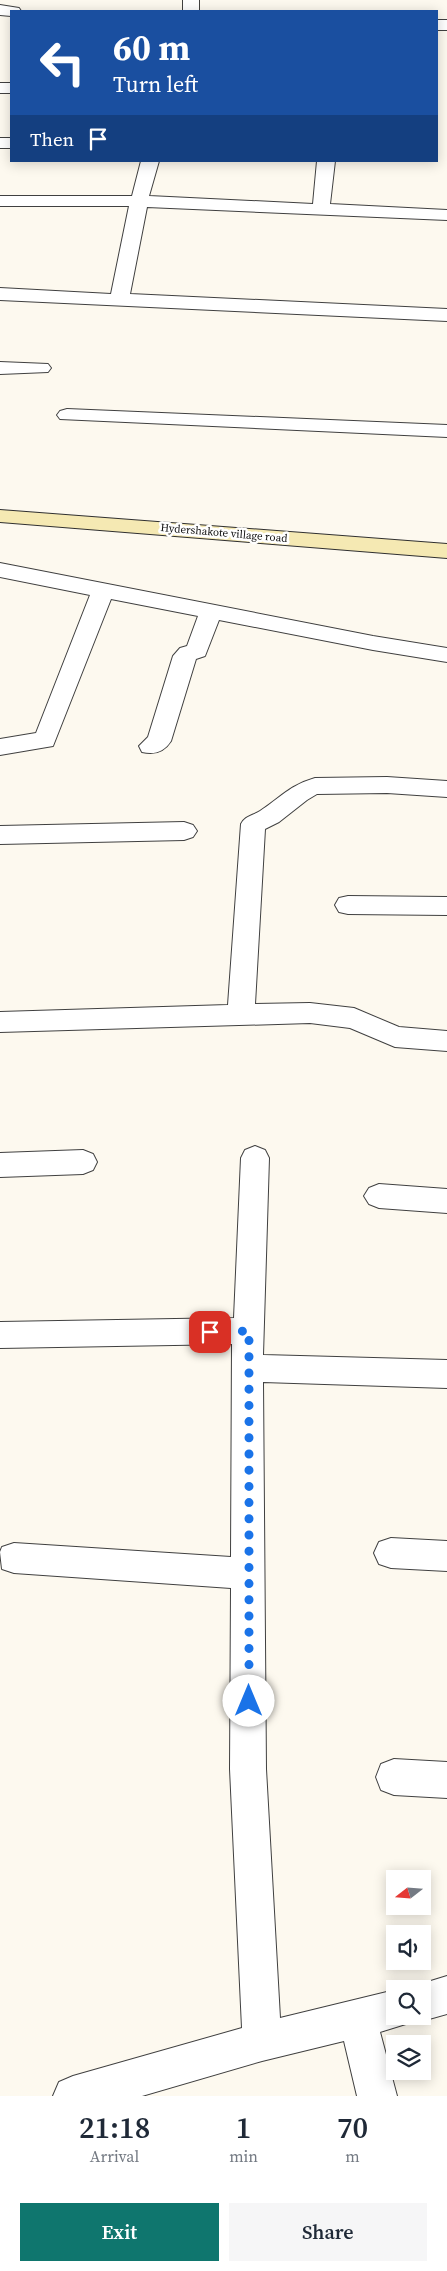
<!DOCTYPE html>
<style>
:root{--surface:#fff;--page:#f6f6f7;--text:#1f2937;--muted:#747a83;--accent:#0f766e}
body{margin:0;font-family:"Source Serif 4",serif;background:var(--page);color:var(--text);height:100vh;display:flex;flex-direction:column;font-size:19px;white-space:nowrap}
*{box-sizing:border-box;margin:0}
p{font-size:16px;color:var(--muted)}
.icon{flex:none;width:28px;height:28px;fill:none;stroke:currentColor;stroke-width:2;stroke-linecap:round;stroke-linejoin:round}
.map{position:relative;height:2096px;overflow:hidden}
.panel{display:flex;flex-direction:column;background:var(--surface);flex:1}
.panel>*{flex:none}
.banner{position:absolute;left:10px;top:10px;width:428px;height:152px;border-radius:0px;box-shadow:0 2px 12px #0003;background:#1a4fa0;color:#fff;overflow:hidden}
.needle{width:32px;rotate:253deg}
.controls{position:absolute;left:386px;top:1870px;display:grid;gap:10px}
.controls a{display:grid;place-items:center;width:45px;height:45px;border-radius:0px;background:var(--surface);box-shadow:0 2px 12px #0003;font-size:25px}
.pin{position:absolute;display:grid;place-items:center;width:42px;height:42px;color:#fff;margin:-21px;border-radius:10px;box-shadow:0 2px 8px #0006}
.me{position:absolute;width:55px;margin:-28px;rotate:0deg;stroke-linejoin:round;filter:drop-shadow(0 0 4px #0008)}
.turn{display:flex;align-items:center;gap:18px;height:105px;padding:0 20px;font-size:22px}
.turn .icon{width:65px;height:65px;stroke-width:2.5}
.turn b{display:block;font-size:35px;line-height:42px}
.then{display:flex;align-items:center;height:48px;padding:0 20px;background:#0003;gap:10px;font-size:19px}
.eta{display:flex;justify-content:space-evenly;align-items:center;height:85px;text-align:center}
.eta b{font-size:30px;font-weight:600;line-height:35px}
.action{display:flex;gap:10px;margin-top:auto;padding:10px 20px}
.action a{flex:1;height:58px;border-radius:0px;background:var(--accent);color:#fff;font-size:20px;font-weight:600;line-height:58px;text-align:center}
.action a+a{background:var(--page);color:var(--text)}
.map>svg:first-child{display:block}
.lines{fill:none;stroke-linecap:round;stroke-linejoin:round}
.street-casing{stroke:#404040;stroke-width:2}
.secondary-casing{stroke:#2f2f2f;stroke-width:2}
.street{fill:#fff;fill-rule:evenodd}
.secondary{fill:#f5e9b3;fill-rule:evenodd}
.route{stroke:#1a73e8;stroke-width:9;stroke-dasharray:0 16.2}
.labels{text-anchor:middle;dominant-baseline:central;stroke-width:5;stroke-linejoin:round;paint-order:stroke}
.far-street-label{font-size:11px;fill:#0d0d0d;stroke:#fff}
</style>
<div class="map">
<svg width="447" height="2096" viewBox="0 0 447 2096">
<rect width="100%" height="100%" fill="#fdf9ef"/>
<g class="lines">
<!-- street casing -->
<g class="street-casing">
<path id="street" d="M183,0h16v11h-16z
M0,5l19,3 2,3h-10v5l-11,-1z
M436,20h11v10h-11z
M0,83h11v10h-11z
M0,138h11v10h-11z
M141,161h18l-10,35 164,8 4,-43h18l-5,43 117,6v10l-300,-13 -17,87 317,15v12l-447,-21v-12l111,6 18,-88h-129v-10h132z
M0,362l48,2 3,4 -3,4 -48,2z
M67,409l380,16v12l-387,-18 -3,-4 3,-4z
M0,563l373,73 74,12v14l-74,-12 -154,-30 -14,36 -9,3 -25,82c-7,11 -17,14 -29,11l-3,-6 9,-9 25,-81 7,-8 7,-2 11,-30 -87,-17 -58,147 -53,9v-16l36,-6 54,-138 -90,-18z
M387,777l60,4v16l-60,-4 -70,1 -10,6 -28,22 -14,7 -10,175 55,-1 44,5 45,19 48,4v20l-52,-4 -45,-19 -40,-5 -310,9v-20l228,-7 13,-181c4,-8 11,-8 19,-13 20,-13 30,-26 55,-33z
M184,822l9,3 4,6 -4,6 -9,3 -184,4v-18z
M348,896l99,1v18l-99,-1 -9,-2 -4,-7 4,-7z
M255,1146l10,4 4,8 -6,197 184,5v28l-184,-6 3,387 14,249 115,-28v26h27v-27l-14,-1 39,-12v38l-25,7 -11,-4 -2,6 -29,9 17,64h-40l-13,-55 -82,20 -120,35h-89l6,-14 14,-6 169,-48 -12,-259 1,-181 -217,-15 -12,-4 -2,-17 2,-5 12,-4 217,14 1,-213 -232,4v-26l234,-4 7,-160 4,-8z
M83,1150l10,4 4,8 -4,8 -10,4 -83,3v-24z
M379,1184l68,5v24l-68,-5 -10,-4 -5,-8 5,-8z
M391,1538l56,3v30l-56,-3 -12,-4 -5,-11 5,-11z
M394,1759l53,3v36l-53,-3 -13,-5 -5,-13 5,-13z"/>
</g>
<!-- secondary casing -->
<g class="secondary-casing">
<path id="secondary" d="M0,510l447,34v14l-447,-36z"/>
</g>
<!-- street -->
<use href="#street" class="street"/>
<!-- secondary -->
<use href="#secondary" class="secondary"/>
</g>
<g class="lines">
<!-- route -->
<path class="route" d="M210,1332l39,-1v370"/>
</g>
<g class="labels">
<!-- far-street labels -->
<g class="far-street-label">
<text transform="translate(224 533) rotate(5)">Hydershakote village road</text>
</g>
</g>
</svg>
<div class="controls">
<a><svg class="needle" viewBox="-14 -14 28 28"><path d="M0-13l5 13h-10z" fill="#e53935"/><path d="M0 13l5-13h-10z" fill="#747a83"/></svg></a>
<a><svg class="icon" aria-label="sound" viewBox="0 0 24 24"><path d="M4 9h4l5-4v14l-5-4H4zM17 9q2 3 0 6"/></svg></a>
<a><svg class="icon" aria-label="search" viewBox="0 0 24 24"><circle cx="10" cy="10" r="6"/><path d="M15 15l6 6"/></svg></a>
<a><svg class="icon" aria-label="layers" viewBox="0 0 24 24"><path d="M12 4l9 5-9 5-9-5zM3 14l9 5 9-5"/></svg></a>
</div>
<div class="pin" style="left:210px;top:1332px;background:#d93025"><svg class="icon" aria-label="arrive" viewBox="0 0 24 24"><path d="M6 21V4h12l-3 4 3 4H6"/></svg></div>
<svg class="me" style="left:249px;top:1701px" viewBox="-20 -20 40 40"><circle r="19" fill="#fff"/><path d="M0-13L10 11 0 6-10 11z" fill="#1a73e8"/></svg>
<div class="banner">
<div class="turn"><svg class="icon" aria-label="left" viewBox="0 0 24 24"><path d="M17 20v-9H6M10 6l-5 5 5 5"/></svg><div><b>60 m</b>Turn left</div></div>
<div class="then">Then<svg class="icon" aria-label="arrive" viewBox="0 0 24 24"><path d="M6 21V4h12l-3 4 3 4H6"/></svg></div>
</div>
</div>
<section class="panel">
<div class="eta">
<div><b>21:18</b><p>Arrival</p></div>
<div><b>1</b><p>min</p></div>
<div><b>70</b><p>m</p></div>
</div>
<div class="action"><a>Exit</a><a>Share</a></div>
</section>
